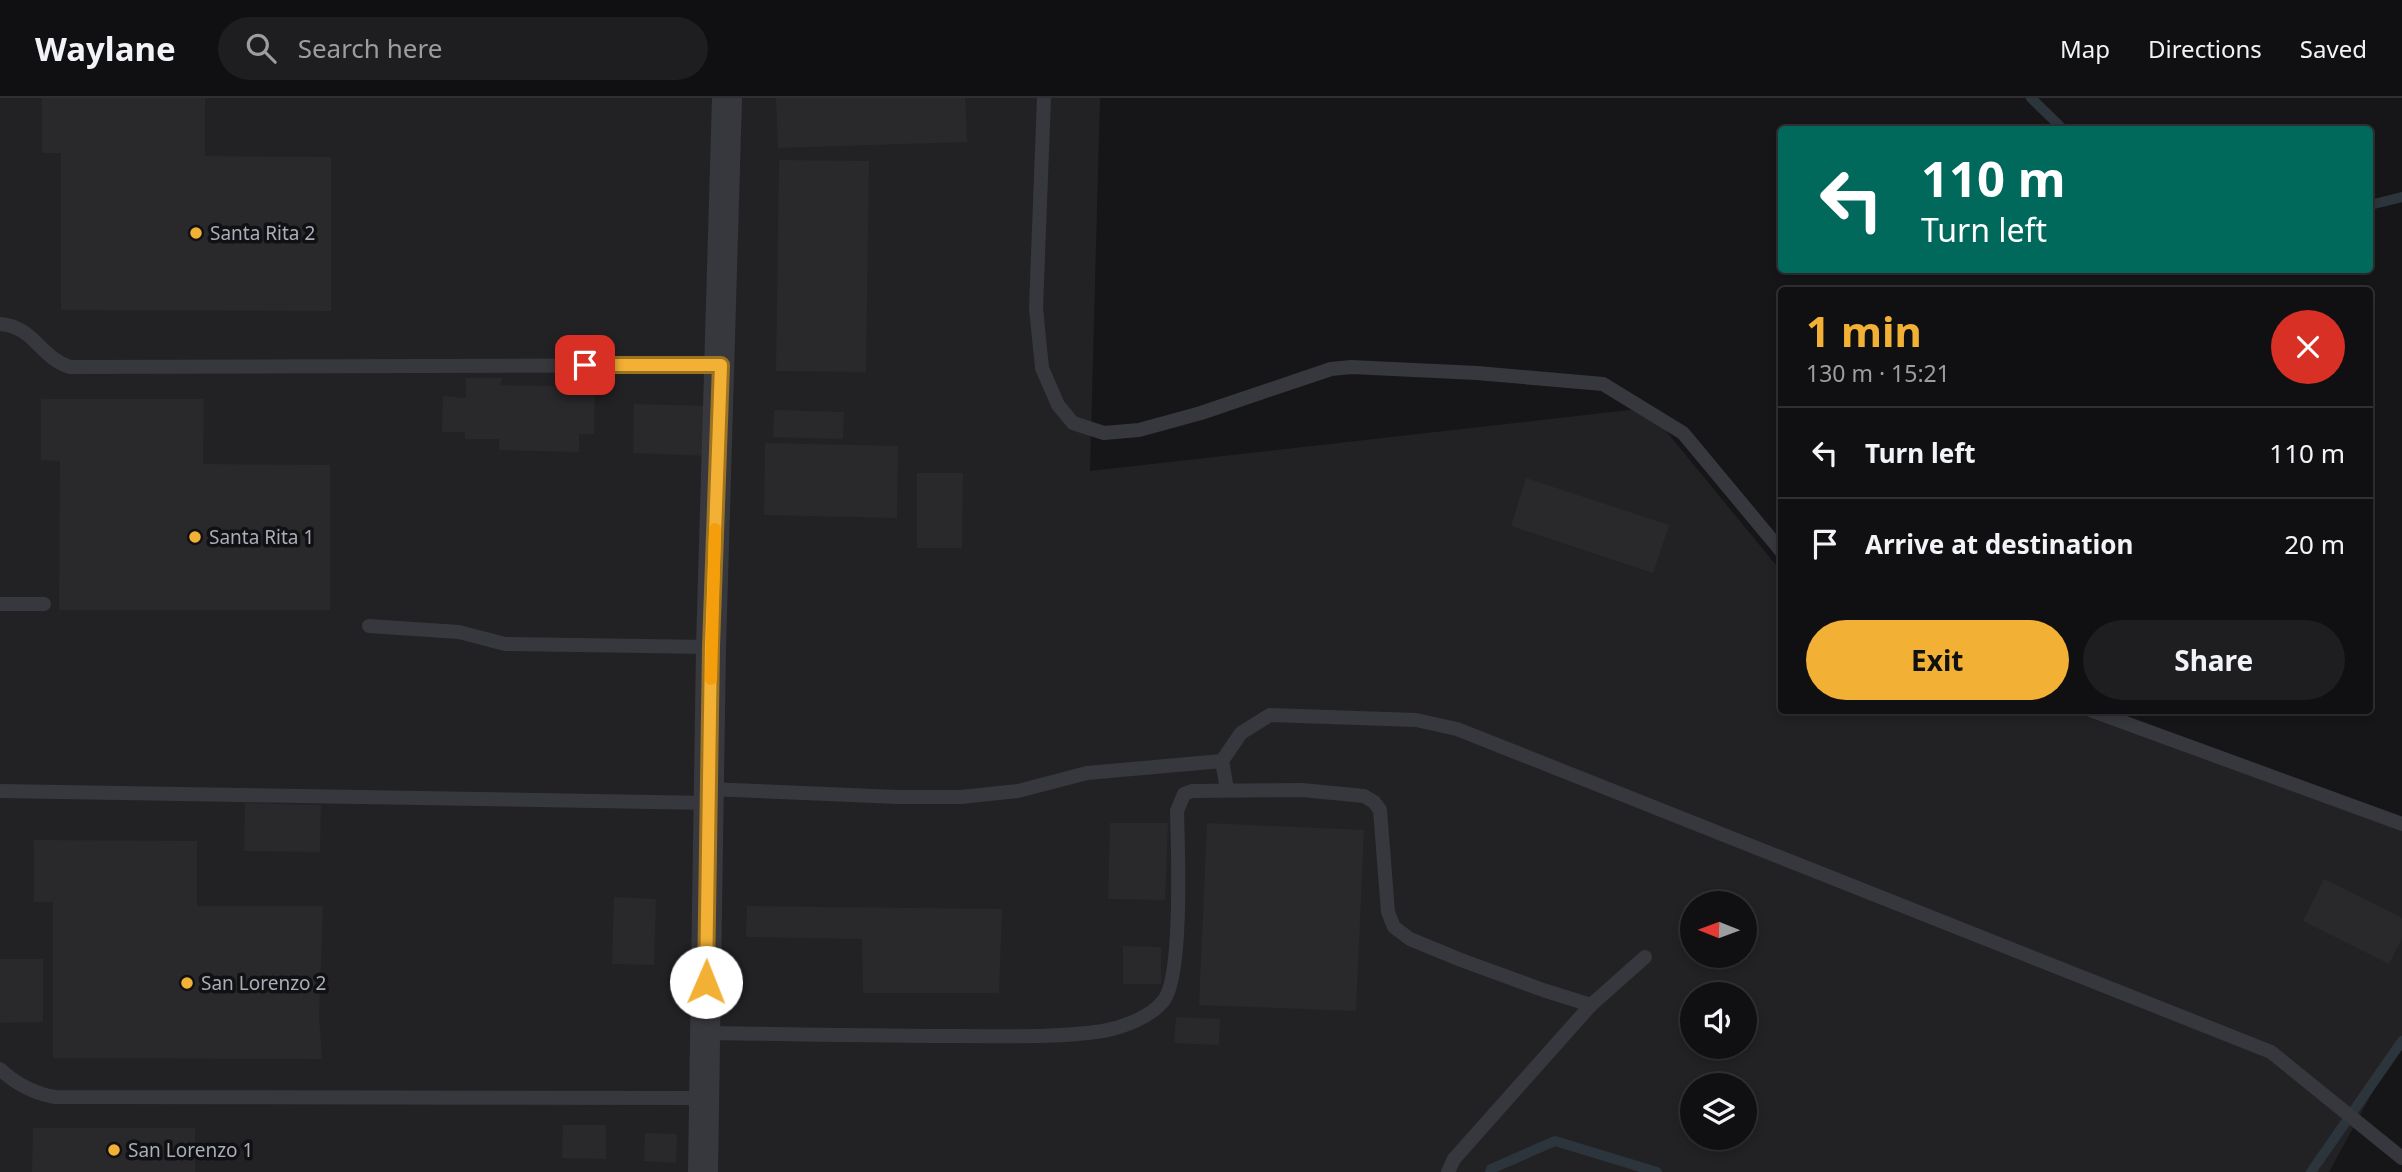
<!DOCTYPE html>
<meta charset="utf-8">
<style>
:root{--surface:#101012;--page:#1e1e20;--text:#f1f3f6;--muted:#9c9d9f;--line:#303032;--accent:#f2b134}
body{margin:0;font-family:"Noto Sans",sans-serif;background:var(--page);color:var(--text);height:100vh;display:flex;flex-direction:column;font-size:26px;white-space:nowrap}
*{box-sizing:border-box;margin:0}
p{font-size:23px;color:var(--muted)}
.icon{flex:none;width:38px;height:38px;fill:none;stroke:currentColor;stroke-width:2;stroke-linecap:round;stroke-linejoin:round}
.map{position:relative;flex:1;overflow:hidden}
.sheet{position:absolute;left:1778px;top:189px;width:595px;height:427px;display:flex;flex-direction:column;background:var(--surface);border-radius:7px;box-shadow:0 4px 10px #0003,0 0 0 2px var(--line)}
.sheet>*{flex:none}
.banner{position:absolute;left:1778px;top:28px;width:595px;height:147px;border-radius:7px;box-shadow:0 4px 10px #0003,0 0 0 2px var(--line);background:#00695c;color:#fff;overflow:hidden}
.needle{width:46px;rotate:271deg}
.tools{position:absolute;left:1680px;top:793px;display:grid;gap:14px}
.tools a{display:grid;place-items:center;width:77px;height:77px;border-radius:50%;background:var(--surface);box-shadow:0 4px 10px #0003,0 0 0 2px var(--line);font-size:35px}
.pin{position:absolute;display:grid;place-items:center;width:60px;height:60px;color:#fff;margin:-30px;border-radius:14px;box-shadow:0 4px 10px #0006}
.me{position:absolute;width:77px;margin:-38px;rotate:1deg;stroke-linejoin:round;filter:drop-shadow(0 0 5px #0008)}
.turn{display:flex;align-items:center;gap:24px;height:147px;padding:0 28px;font-size:32px}
.turn .icon{width:91px;height:91px;stroke-width:2.5}
.turn b{display:block;font-size:49px;line-height:60px}
.round{display:grid;place-items:center;flex:none;width:74px;height:74px;border-radius:37px;background:var(--page)}
.headline{display:flex;align-items:center;justify-content:space-between;height:119px;padding:0 28px}
h1{font-size:42px;font-weight:700;line-height:52px;color:var(--accent)}
.button{display:flex;gap:14px;margin-top:auto;padding:14px 28px}
.button a{flex:1;height:80px;border-radius:42px;background:var(--accent);color:#111;font-size:28px;font-weight:700;line-height:80px;text-align:center}
.button a+a{background:var(--page);color:var(--text)}
ul{padding:0;list-style:none}
li{display:flex;align-items:center;gap:21px;height:91px;padding:0 28px;border-top:2px solid var(--line)}
li div{flex:1}
li b{display:block;font-size:26px}
li em{font-style:normal}
header{display:flex;align-items:center;gap:42px;box-sizing:border-box;height:98px;padding:0 35px;background:var(--surface);border-bottom:2px solid var(--line)}
header strong{font-size:33px}
nav{display:flex;gap:38px;margin-inline-start:auto;font-size:24px}
.search{width:490px;height:63px;background:var(--page);display:flex;align-items:center;gap:18px;box-sizing:border-box;padding:0 24px;border-radius:38px;color:var(--muted);font-size:26px}
.map>svg:first-child{display:block}
.built{fill:#222225;fill-rule:evenodd}
.lines{fill:none;stroke-linecap:round;stroke-linejoin:round}
.stream{stroke:#2c353c;stroke-width:10}
.building{fill:#29292c}
.service{stroke:#37383d;stroke-width:14}
.minor{stroke:#37383d;stroke-width:30}
.route-casing{stroke:#9d7322;stroke-width:18}
.route{stroke:#f2b134;stroke-width:12}
.slow{stroke:#f59e0b;stroke-width:12}
.poi-dot{fill:#f2b134;stroke:#111113;stroke-width:2.5}
.labels{text-anchor:middle;dominant-baseline:central;stroke-width:7;stroke-linejoin:round;paint-order:stroke}
.poi-label{font-size:19px;fill:#a8adb8;stroke:#111113;text-anchor:start}
</style>
<header>
<strong>Waylane</strong>
<div class="search"><svg class="icon" aria-label="search" viewBox="0 0 24 24"><circle cx="10" cy="10" r="6"/><path d="M15 15l6 6"/></svg>Search here</div>
<nav><a>Map</a><a>Directions</a><a>Saved</a></nav>
</header>
<div class="map">
<svg width="2402" height="1074" viewBox="0 0 2402 1074">
<rect width="100%" height="100%" fill="#161618"/>
<!-- built -->
<path class="built" d="M0,0h1100l-10,373 557,-63 134,163 1,139 295,1 325,107v220l-73,134h-2329zM1692,805h53v53h-53zM1692,896h53v52h-53zM1692,987h53v53h-53z"/>
<g class="lines">
<!-- stream -->
<path class="stream" d="M2031,0l33,32
M2370,107l32,-8
M1490,1074l1,-3 64,-28 102,31
M2311,1074l91,-131"/>
</g>
<!-- building -->
<path class="building" d="M42,0h163v58l126,1v154l-270,-1v-157h-19z
M776,0h189l2,44 -189,6z
M779,62l90,1 -3,211 -90,-1z
M466,280h36l-1,7 94,2 -1,47h-15v18l-80,-2v-11h-34v-7h-23l1,-36 23,2z
M41,301h163l-1,65 127,1v145h-271l1,-149 -19,-1z
M634,306l76,2 -1,50 -76,-3z
M774,312l70,2 -1,27 -70,-2z
M765,345l133,3 -1,72 -133,-3z
M917,375h46l-1,75h-45z
M1526,380l143,47 -16,48 -142,-47z
M245,705l76,2 -1,47 -76,-1z
M1110,725h58l-3,77 -57,-1z
M1207,725l157,7 -8,181 -157,-6z
M34,742l163,1v65h126l-4,111 3,42 -269,-1v-156h-19z
M2324,781l78,39v20l-13,26 -86,-43z
M614,799l42,2 -2,66 -42,-1z
M747,808l255,3 -3,84h-136l-1,-54 -116,-2z
M1123,848l38,1v37h-38z
M0,861h43v63l-43,1z
M1176,919l44,2 -1,26 -45,-2z
M563,1027h43v34l-44,-1z
M33,1030h162v44h-163z
M645,1035l32,1 -1,29 -32,-2z"/>
<g class="lines">
<!-- service -->
<path class="service" d="M1044,0l-8,210 6,60 16,37 15,18 31,10 35,-3 62,-17 130,-44 20,-2 126,6 126,11 80,49 99,119
M0,226c35,3 39,33 70,43l651,-2
M0,506h44
M369,528l90,6 46,12 206,3
M2090,612l312,114
M709,691l188,8h64l57,-6 69,-18 135,-12
M1227,691l-5,-28 19,-28 29,-18 146,5 41,9 814,323 131,106
M0,693l710,12
M705,935c85,1 170,3 255,3 48,0 96,2 143,-5 21,-4 48,-14 61,-31 19,-26 14,-152 13,-189l7,-17 8,-3 110,-1 62,6 10,6 6,8 8,102 6,15 16,12 51,21 82,30 48,15 54,-48
M0,971c16,15 33,24 55,28l648,1
M1448,1074l6,-13 137,-154"/>
<!-- minor -->
<path class="minor" d="M703,1074l8,-525 16,-549"/>
</g>
<g class="lines">
<!-- route casing -->
<g class="route-casing">
<path id="route" d="M585,267h136l-10,282 -5,335"/>
</g>
<!-- route -->
<use href="#route" class="route"/>
<!-- slow -->
<path class="slow" d="M711,581l4,-150"/>
</g>
<!-- markers -->
<g class="poi-dot">
<circle cx="196" cy="135" r="7"/>
<circle cx="195" cy="439" r="7"/>
<circle cx="187" cy="885" r="7"/>
<circle cx="114" cy="1052" r="7"/>
</g>
<g class="labels">
<!-- poi labels -->
<g class="poi-label">
<text x="210" y="135">Santa Rita 2</text>
<text x="209" y="439">Santa Rita 1</text>
<text x="201" y="885">San Lorenzo 2</text>
<text x="128" y="1052">San Lorenzo 1</text>
</g>
</g>
</svg>
<div class="tools">
<a><svg class="needle" viewBox="-14 -14 28 28"><path d="M0-13l5 13h-10z" fill="#e53935"/><path d="M0 13l5-13h-10z" fill="#9c9d9f"/></svg></a>
<a><svg class="icon" aria-label="sound" viewBox="0 0 24 24"><path d="M4 9h4l5-4v14l-5-4H4zM17 9q2 3 0 6"/></svg></a>
<a><svg class="icon" aria-label="layers" viewBox="0 0 24 24"><path d="M12 4l9 5-9 5-9-5zM3 14l9 5 9-5"/></svg></a>
</div>
<div class="pin" style="left:585px;top:267px;background:#d93025"><svg class="icon" aria-label="arrive" viewBox="0 0 24 24"><path d="M6 21V4h12l-3 4 3 4H6"/></svg></div>
<svg class="me" style="left:706px;top:884px" viewBox="-20 -20 40 40"><circle r="19" fill="#fff"/><path d="M0-13L10 11 0 6-10 11z" fill="#f2b134"/></svg>
<div class="banner">
<div class="turn"><svg class="icon" aria-label="left" viewBox="0 0 24 24"><path d="M17 20v-9H6M10 6l-5 5 5 5"/></svg><div><b>110 m</b>Turn left</div></div>
</div>
<section class="sheet">
<div class="headline"><div><h1>1 min</h1><p>130 m · 15:21</p></div><a class="round" style="background:#d93025;color:#fff"><svg class="icon" aria-label="close" viewBox="0 0 24 24"><path d="M6 6l12 12M18 6L6 18"/></svg></a></div>
<ul>
<li><svg class="icon" aria-label="left" viewBox="0 0 24 24"><path d="M17 20v-9H6M10 6l-5 5 5 5"/></svg><div><b>Turn left</b></div><em>110 m</em></li>
<li><svg class="icon" aria-label="arrive" viewBox="0 0 24 24"><path d="M6 21V4h12l-3 4 3 4H6"/></svg><div><b>Arrive at destination</b></div><em>20 m</em></li>
</ul>
<div class="button"><a>Exit</a><a>Share</a></div>
</section>
</div>
